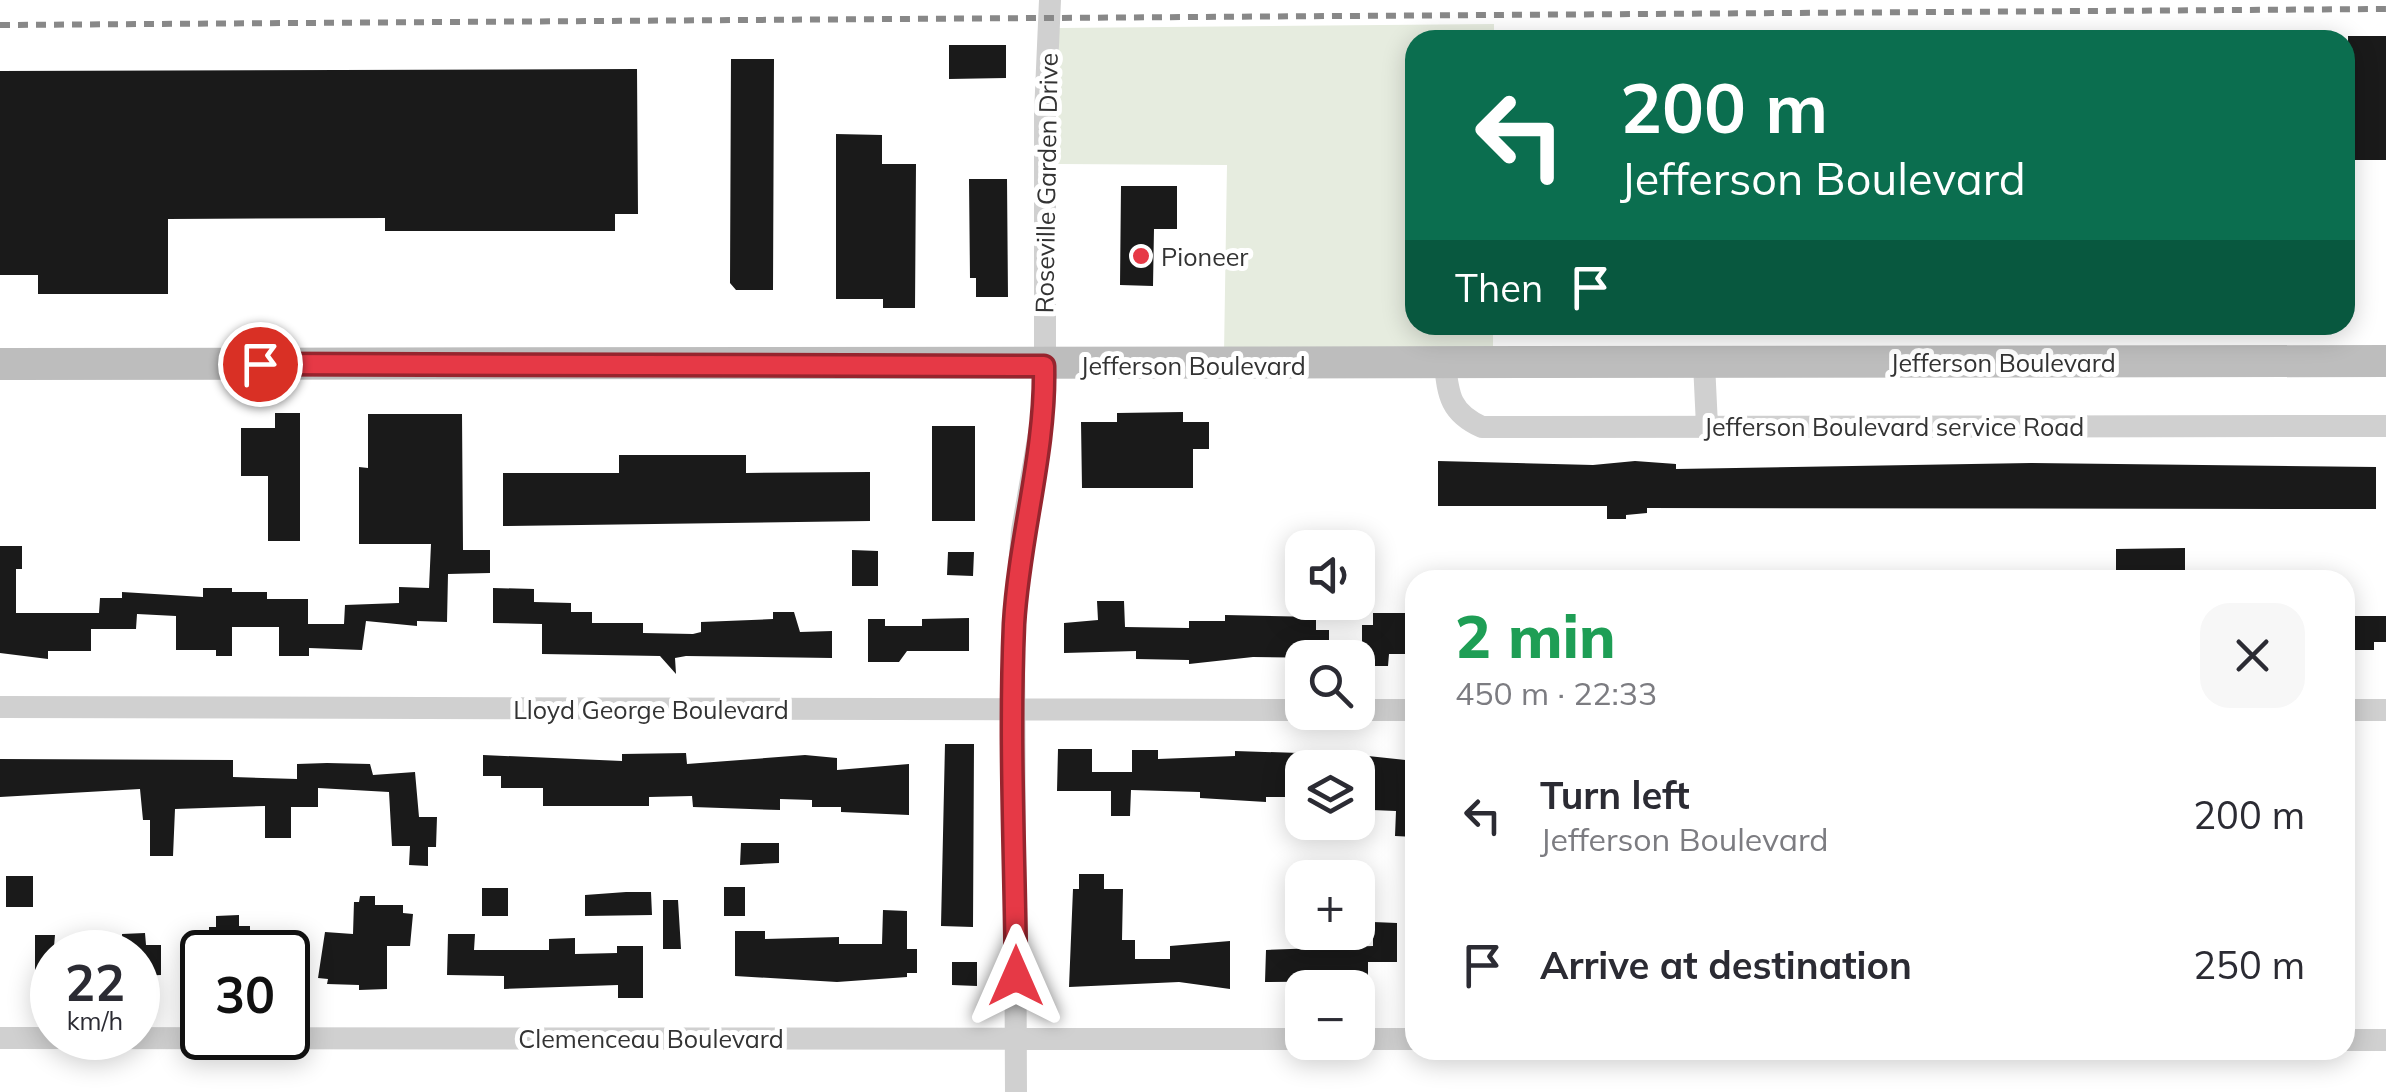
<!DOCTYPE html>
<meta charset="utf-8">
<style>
:root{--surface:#fff;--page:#f7f7f7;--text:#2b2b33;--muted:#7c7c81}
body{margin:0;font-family:Mulish,sans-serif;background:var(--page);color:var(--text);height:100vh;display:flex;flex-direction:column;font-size:38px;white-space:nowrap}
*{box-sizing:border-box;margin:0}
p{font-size:32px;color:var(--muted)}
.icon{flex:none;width:55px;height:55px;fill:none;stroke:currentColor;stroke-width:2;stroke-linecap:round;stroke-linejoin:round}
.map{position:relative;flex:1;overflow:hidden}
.drawer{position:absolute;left:1405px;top:570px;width:950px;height:490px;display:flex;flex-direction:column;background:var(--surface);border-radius:30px;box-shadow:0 5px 25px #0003}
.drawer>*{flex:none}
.hud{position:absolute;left:1405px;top:30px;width:950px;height:305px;border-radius:30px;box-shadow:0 5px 25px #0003;background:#0b6e4f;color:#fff;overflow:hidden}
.buttons{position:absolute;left:1285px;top:530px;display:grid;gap:20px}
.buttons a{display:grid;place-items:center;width:90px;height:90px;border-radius:20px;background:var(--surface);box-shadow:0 5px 25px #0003;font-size:50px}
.speed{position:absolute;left:30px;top:930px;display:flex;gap:20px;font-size:50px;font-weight:700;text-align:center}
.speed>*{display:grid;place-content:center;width:130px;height:130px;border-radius:50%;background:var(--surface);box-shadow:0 5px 25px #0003;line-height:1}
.speed small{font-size:25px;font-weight:400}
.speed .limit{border:5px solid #111;border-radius:15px;background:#fff;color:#111}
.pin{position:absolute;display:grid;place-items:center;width:85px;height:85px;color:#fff;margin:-42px;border:5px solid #fff;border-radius:50%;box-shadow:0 2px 10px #0007}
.me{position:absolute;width:110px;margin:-55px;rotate:0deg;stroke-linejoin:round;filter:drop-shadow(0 0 8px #0008)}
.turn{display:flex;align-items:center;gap:35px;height:210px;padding:0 50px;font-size:45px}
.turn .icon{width:130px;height:130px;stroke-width:2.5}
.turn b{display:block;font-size:70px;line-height:85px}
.then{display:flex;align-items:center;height:95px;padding:0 50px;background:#0003;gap:20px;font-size:38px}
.round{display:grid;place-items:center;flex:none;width:105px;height:105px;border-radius:30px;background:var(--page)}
.overview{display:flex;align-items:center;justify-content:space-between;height:170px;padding:0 50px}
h1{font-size:60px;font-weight:800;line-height:75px;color:#1e9e55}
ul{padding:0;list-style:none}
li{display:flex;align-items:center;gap:30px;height:150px;padding:0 50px}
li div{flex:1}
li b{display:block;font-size:38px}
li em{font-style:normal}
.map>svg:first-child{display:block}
.green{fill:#e6ecdf}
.building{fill:#1a1a1a}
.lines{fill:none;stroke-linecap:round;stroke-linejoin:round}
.street{stroke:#d0d0d0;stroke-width:22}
.secondary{stroke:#bdbdbd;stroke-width:32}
.rail{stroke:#888;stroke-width:6;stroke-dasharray:10 8;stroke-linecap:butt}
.route-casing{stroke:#96252e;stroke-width:25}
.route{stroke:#e63946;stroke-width:18}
.poi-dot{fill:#e63946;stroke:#fff;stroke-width:4}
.labels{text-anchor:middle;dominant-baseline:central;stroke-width:10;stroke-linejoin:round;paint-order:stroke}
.street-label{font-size:25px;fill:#333;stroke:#fff}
.poi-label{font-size:25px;fill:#333;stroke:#fff;text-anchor:start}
</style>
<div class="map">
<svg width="2386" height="1092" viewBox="0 0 2386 1092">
<rect width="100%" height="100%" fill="#fff"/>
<!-- green -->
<path class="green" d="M1494,24v16h-79v285h78v24l-269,4 3,-188 -169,-1 1,-136z"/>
<!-- building -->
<path class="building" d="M2348,36h38v124h-37z
M949,45h57v33l-57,1z
M731,59h43l-1,231h-37l-6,-7z
M637,69l1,145h-23v17h-230v-13l-217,1v75h-130v-19h-38v-204z
M836,134l46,1v29h34l-1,144h-32v-9h-47z
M969,179h38l1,118h-32v-19h-6z
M1121,186h56v43h-23l-1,57 -33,-1z
M1183,412v10h26v27h-16v39h-111l-1,-66h36v-9z
M275,413h25v128h-32v-65h-27v-48h34z
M368,414h94l1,136h27v23l-42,1 -1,48 -30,-1v5l-51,-5 -4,29 -53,-2v8h-30v-29h-47v29h-16v-6h-40v-34l-39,-2 -1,15h-45v22h-43v8l-48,-6v-107h22v23h-6v44h83l1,-15h22v-6l81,5v-9h29v4h35v7h41v25h36l1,-19 54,-2v-16l30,1 2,-44h-72v-77l9,1z
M932,426h43v95h-43z
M619,455h127v18l124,-1v49l-367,5v-53h116z
M1438,461l155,4 42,-4 41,3v5l355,-6 345,4v42l-729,-1v5l-21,2v4h-19v-13h-169z
M2185,548v26l-69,-2v-23z
M852,550l26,1v35h-26z
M948,552h26l-1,24 -26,-1z
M493,588l41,1v13l37,1v9h21v11h51v10l50,1 8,-2v-10l72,-3v-7h21l6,20 32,-1v27l-146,-2 -11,2 1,16 -16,-18 -118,-2v-30l-49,-1z
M1097,601h27l1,26 64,1v-7h36v-6l91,2v13h13v28l-76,-1 -64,7v-4l-53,-1v-8l-72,2v-30l34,-3z
M1373,613h42v41h-26l-1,12h-20l-1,-8h-5v-33h11z
M2345,616h41v26h-12v8h-29z
M969,618v33h-62l-8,11h-31v-43h17v7h37v-7z
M945,744h29l-1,183 -32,-1z
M1058,749h34v23h40v-22h26v9l77,-3v-5l64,2 1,33h-8v11h-26v5l-66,-4v-6l-69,-2 -1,26h-19v-25h-54z
M686,753l1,11 118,-9 32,3v12l72,-6v51l-68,-3v-5h-29v-7l-32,-1v11l-87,-3 -1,-11 -43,1v9h-106v-18h-42v-12h-18v-21l139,6v-7z
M1368,756l47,5v76l-20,-1 1,-25 -24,-1z
M0,759l233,1v17l64,2v-15l30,-1 43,1 3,11 42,-3 4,45h18l-1,30h-8v19l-19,-1 1,-19h-18l-3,-54 -71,-4v19h-27v31h-26v-32l-90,3 -2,47h-23v-36h-7l-3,-31 -140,8z
M741,843h38v20l-39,2z
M1079,874h25v15h19l-1,51h13v19h35v-13l60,-5v48l-51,-7 -110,5 4,-98h6z
M6,876h27v31h-27z
M724,887h21v29h-21z
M482,888h26v28h-26z
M626,892h25l1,23 -67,1v-21z
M360,896h15v9h28v8l10,1 -3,32h-23v43l-28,1v-5l-32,-1 1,-5 -10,-1 7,-46 28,2 1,-32h5z
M663,900h15l3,49h-18z
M883,910l24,1v38h10v24h-10v4l-70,5 -102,-6v-45h30v8l74,-2v7h43z
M239,915v11h11v26h-41v-25h7v-11z
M1373,922l24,1v39h-29v19l-103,1 1,-32 107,-4z
M145,933l1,12h15v30l-23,1v-24h-15l-1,-18z
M448,934h27l-1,16h75v-11l26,-1v16l42,-1v-7h26v52h-25v-13l-114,4v-13l-57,-1z
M35,935h20l-3,35h-17z
M952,962h25v24l-25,-1z"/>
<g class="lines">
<!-- street -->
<path class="street" d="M1704,363l3,63
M1445,364c3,32 6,49 37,63l904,-1
M0,707l1302,3
M1358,710h57
M2345,710h41
M0,1038l1302,1
M1358,1039h57
M2345,1040h41
M1016,1092l-2,-466 8,-95 23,-132v-285l5,-114"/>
<!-- secondary -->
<path class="secondary" d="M0,364l2386,-3"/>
<!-- rail -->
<path class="rail" d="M0,25l2386,-16"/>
</g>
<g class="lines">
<!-- route casing -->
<g class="route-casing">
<path id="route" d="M260,364l784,2c2,86 -25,171 -30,258 -5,117 1,235 2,352"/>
</g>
<!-- route -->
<use href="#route" class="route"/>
</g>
<!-- markers -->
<circle class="poi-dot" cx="1141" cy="256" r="10"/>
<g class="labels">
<!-- street labels -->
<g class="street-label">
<text transform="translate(1046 183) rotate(-89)">Roseville Garden Drive</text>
<text x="2003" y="362">Jefferson Boulevard</text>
<text x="1193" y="365">Jefferson Boulevard</text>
<text x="1894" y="426">Jefferson Boulevard service Road</text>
<text x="651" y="709">Lloyd George Boulevard</text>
<text x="651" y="1038">Clemenceau Boulevard</text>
</g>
<!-- poi labels -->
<g class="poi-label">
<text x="1161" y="256">Pioneer</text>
</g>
</g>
</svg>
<div class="buttons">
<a><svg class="icon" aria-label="sound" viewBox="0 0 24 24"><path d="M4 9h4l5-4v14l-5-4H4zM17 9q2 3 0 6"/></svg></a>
<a><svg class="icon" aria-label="search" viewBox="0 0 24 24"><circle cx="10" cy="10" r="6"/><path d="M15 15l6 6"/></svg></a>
<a><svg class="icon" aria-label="layers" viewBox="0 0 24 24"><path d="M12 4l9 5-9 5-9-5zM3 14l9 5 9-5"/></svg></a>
<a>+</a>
<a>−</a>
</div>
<div class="speed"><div>22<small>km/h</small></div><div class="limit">30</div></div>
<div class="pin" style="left:260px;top:364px;background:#d93025"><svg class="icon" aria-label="arrive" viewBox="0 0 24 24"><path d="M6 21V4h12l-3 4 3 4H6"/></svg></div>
<svg class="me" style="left:1016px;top:976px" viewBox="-20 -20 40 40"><path d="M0-17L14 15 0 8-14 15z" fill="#e63946" stroke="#fff" stroke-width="4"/></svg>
<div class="hud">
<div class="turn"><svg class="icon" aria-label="left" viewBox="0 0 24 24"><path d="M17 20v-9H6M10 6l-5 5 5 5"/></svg><div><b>200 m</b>Jefferson Boulevard</div></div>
<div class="then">Then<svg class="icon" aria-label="arrive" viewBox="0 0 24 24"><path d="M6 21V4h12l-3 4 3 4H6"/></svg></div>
</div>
<section class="drawer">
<div class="overview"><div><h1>2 min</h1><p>450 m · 22:33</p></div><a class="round"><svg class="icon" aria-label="close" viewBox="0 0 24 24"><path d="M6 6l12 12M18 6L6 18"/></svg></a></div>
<ul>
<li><svg class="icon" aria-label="left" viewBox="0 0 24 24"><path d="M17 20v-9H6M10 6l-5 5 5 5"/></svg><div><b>Turn left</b><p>Jefferson Boulevard</p></div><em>200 m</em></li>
<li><svg class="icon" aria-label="arrive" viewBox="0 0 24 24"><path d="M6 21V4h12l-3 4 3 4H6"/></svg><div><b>Arrive at destination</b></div><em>250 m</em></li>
</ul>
</section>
</div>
